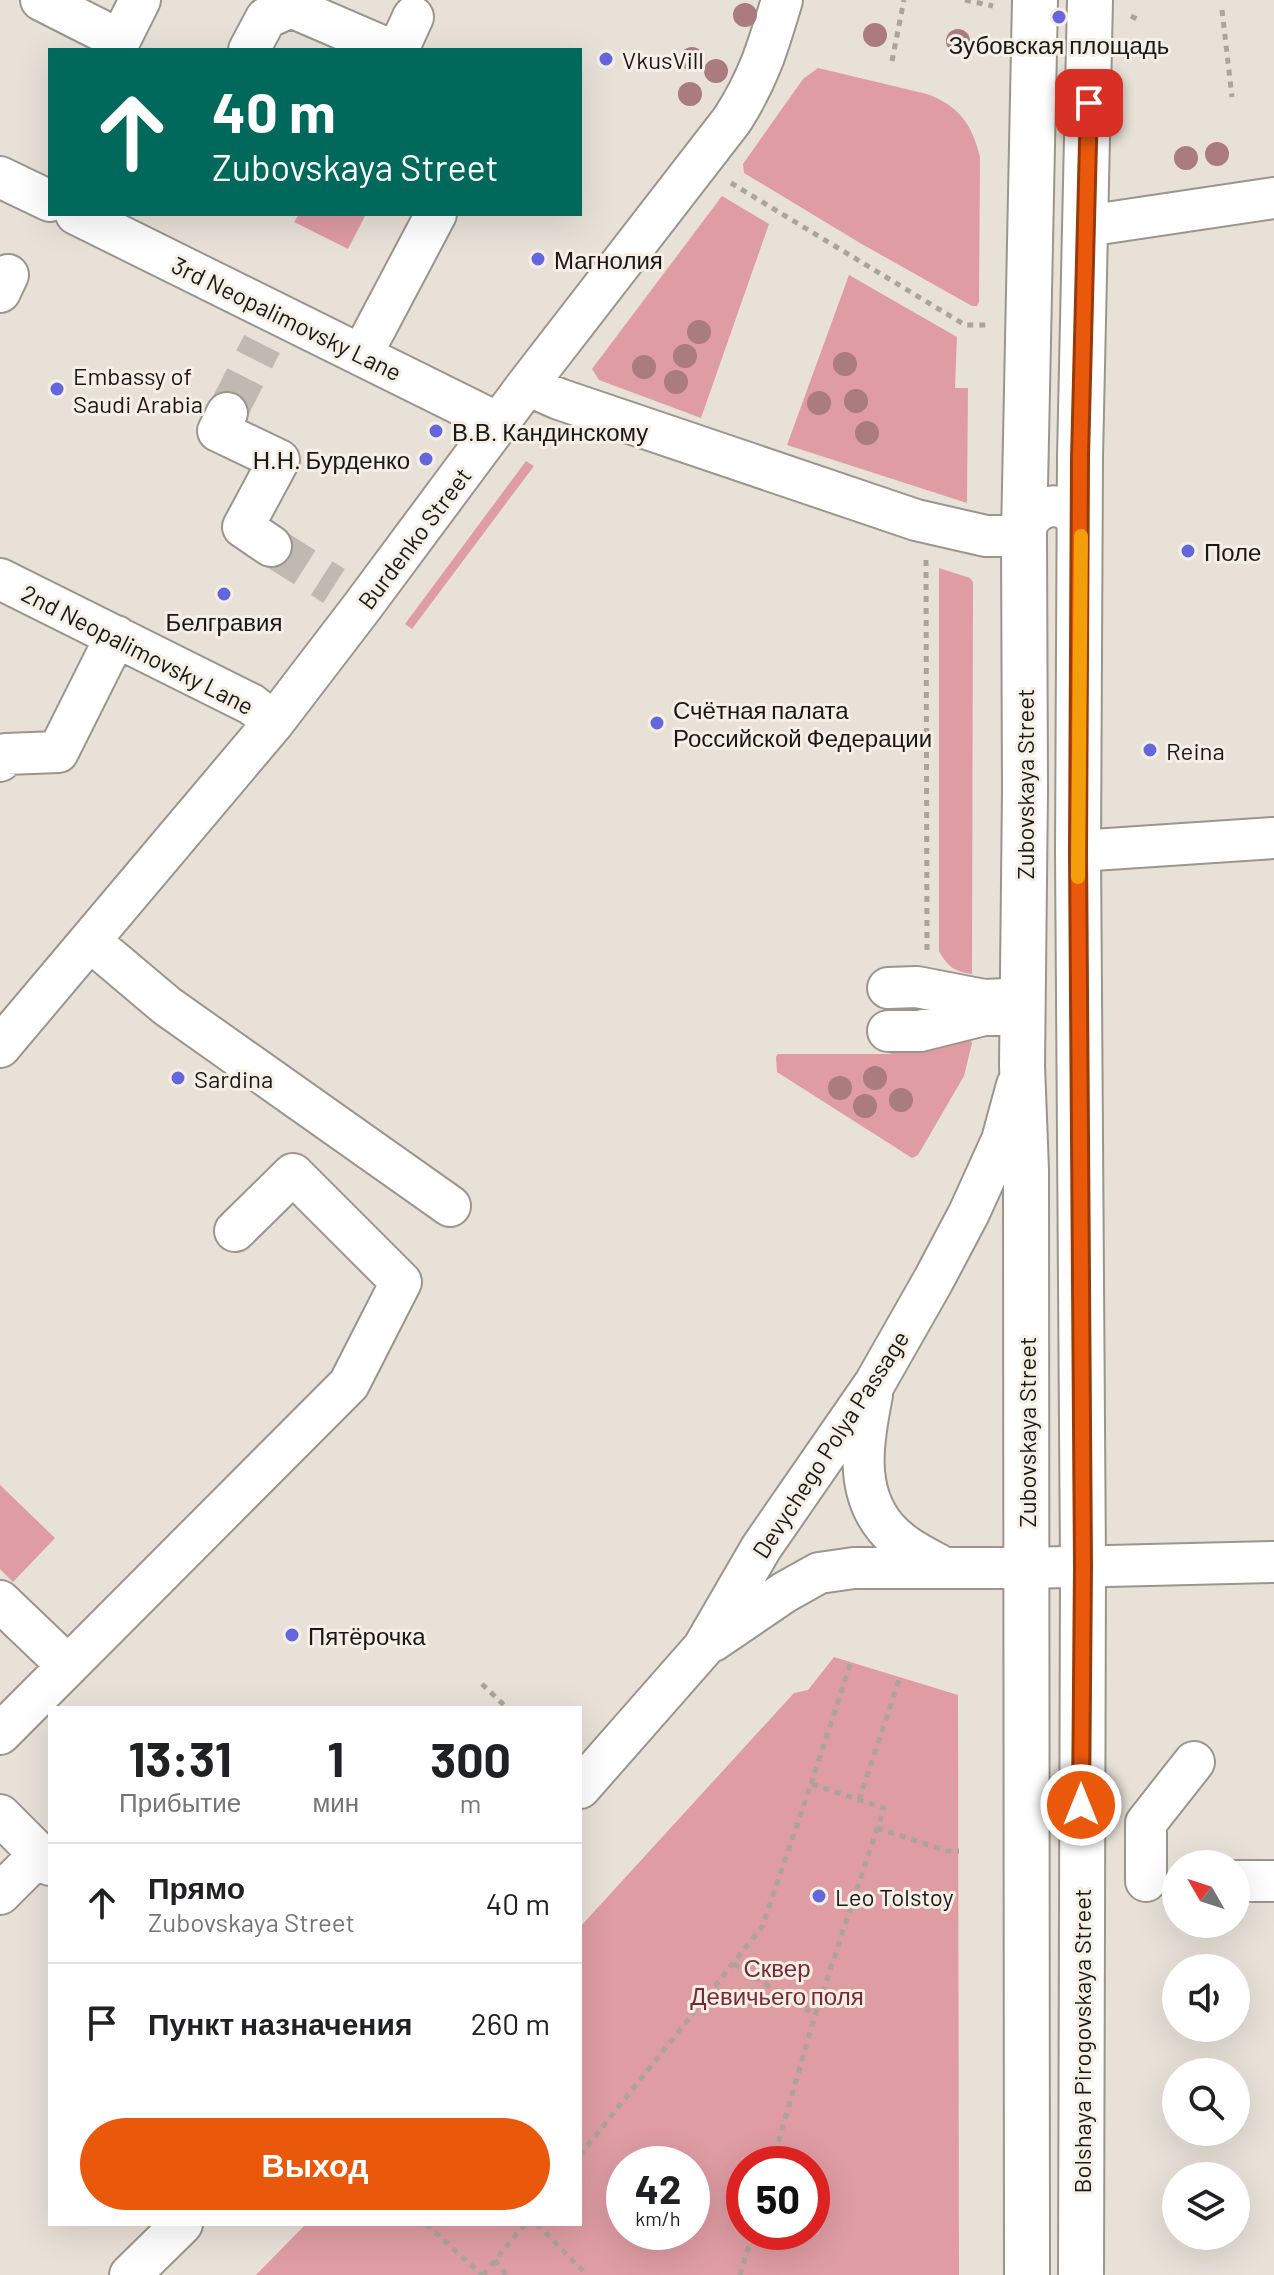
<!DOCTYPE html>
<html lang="ru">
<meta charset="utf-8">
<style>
:root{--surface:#fff;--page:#f2f2f2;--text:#202124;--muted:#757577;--line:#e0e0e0;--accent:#ea580c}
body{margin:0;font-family:Barlow,sans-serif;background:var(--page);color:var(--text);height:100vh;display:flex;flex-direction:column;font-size:30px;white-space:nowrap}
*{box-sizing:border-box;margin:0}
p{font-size:26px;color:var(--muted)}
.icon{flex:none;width:44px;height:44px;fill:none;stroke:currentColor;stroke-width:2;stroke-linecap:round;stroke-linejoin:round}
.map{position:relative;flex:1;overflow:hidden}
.drawer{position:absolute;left:48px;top:1706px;width:534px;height:520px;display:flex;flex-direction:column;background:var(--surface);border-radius:0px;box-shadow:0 8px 32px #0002}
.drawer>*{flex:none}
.guide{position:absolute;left:48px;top:48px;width:534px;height:168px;border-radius:0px;box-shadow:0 8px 32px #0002;background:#00695c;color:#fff;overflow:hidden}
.needle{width:52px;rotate:309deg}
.controls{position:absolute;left:1162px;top:1850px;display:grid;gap:16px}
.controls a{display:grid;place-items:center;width:88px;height:88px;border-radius:50%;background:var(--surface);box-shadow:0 8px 32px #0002;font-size:40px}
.speed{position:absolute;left:606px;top:2146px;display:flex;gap:16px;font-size:40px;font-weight:700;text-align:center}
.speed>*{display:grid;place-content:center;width:104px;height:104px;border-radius:50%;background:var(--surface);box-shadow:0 8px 32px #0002;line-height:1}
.speed small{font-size:20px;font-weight:400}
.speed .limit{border:12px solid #d22;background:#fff;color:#111}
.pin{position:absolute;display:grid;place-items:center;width:68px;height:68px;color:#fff;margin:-34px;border-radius:16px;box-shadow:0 4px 12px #0006}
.me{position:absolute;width:88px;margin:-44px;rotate:0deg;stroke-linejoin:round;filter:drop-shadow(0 0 6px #0008)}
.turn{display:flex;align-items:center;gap:28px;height:168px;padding:0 32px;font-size:36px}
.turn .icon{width:104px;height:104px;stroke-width:2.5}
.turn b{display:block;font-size:56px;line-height:68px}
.eta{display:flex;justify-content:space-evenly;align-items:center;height:136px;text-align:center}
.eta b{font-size:48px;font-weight:700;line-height:56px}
.primary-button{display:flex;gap:16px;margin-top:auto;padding:16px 32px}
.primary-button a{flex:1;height:92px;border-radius:48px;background:var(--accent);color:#fff;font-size:32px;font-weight:700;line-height:92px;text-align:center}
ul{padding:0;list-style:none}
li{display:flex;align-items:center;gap:24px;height:120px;padding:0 32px;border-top:2px solid var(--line)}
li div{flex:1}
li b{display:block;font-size:30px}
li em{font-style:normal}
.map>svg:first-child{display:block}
.green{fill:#df9ca3;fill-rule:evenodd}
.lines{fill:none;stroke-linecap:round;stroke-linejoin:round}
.minor-tunnel{stroke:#bfb9b1;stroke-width:40;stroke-dasharray:40 20;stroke-linecap:butt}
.minor-casing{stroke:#9b958c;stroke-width:44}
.major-casing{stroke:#9b958c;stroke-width:48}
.path{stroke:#aaa49d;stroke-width:5;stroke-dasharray:6 6;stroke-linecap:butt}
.minor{stroke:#fff;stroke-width:40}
.major{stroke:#fff;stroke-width:44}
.tree{fill:#aa7b7f}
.route-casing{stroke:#983908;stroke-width:20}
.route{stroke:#ea580c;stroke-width:14}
.slow{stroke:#f59e0b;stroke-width:14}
.poi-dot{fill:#6466de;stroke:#f5efe6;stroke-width:3}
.labels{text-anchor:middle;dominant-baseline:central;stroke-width:6;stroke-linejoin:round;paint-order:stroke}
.poi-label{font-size:24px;fill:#1a1815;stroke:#f5efe6;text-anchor:start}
.street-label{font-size:24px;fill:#1a1815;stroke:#f5efe6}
.park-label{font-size:24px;fill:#782837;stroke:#f5efe6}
</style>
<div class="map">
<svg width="1274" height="2275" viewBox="0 0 1274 2275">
<rect width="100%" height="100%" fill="#e8e1d8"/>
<!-- green -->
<path class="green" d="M818,68l109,26c32,12 45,30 53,63l-1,145 -2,4h-5l-112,-63 -116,-70 -1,-9 60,-85z
M722,196l47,28 -68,194 -102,-38 -7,-11z
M299,214h67l-18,35 -54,-27z
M849,275l108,62 -2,51h13l-1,115 -180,-58z
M526,461l8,5 -122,163 -7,-5z
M939,568l31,10 3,4 -1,392c-17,-2 -25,-8 -33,-23z
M962,1036l8,2 2,5 -8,33 -46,79 -6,3 -135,-86 -1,-15 2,-3h110z
M0,1485l55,53 -42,44 -13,-13z
M834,1657l124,38 1,580h-703l50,-51h274v-297l214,-234 14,-3zM624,2164h68v68h-68zM812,2164v68h-68v-68z"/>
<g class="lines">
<!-- minor-tunnel -->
<path class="minor-tunnel" d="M227,413l35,-69
M271,546l63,40"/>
<!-- minor casing -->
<g class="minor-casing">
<path id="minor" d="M41,0l79,40 20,-40
M249,50l17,-32 25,-11 100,43
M398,50l15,-33
M0,177l50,24
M76,214l422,209
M1086,226l188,-28
M0,292l8,-17
M362,354l74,-140
M527,385l32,14 357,121 70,16h38c5,-38 51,-40 57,-3
M227,413l-9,18 61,29 -36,67 28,19
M0,579l251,125 23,18
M0,761l6,-7 52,-2 58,-116
M1078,851l196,-13
M90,941l77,65 283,200
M888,988l29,-1 67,13 23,-1
M888,1031h32l64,-16h39
M0,1047l274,-325 88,-115 165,-222 205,-265c27,-42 36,-73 50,-120
M872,1395c-9,45 -18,95 14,133 15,18 37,28 57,39
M0,1601l68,65
M713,1641l72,-49 34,-19 35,-5h172l248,-6
M0,1734l349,-350 52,-102 -108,-108 -58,57
M580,1788l123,-140 58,-100 114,-165 58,-102 36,-68 33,-73 15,-55
M0,1815l50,50
M1146,1881v-58l48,-61
M1236,1881h38
M0,1894l40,-40
M130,2275l52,-51"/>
</g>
<!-- major casing -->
<g class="major-casing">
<path id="major" d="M1027,2275l-1,-1105 -4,-104 3,-276 -1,-254 11,-536
M1081,2275l2,-709 -5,-715 2,-393 10,-458"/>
</g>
<!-- path -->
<path class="path" d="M965,0l28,6
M1222,10l10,87
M1131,16l10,5
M892,61l12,-61
M731,183l234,142h22
M926,560l1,390
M482,1684l25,24
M811,1784l40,-122
M859,1800l41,-123
M877,1828l70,23h12
M734,1964l81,51
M580,2155l182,-228 49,-143 73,24 -69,207 -43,149
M426,2224l56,51
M537,2224l50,51
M495,2260l11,15
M483,2275l42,-51
M740,2275l13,-43"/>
<!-- minor -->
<use href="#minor" class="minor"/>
<!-- major -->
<use href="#major" class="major"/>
</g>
<!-- trees -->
<g class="tree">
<circle cx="745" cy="15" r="12"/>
<circle cx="875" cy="35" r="12"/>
<circle cx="958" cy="41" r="12"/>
<circle cx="692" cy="59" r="12"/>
<circle cx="716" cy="71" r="12"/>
<circle cx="690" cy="94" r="12"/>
<circle cx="1217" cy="154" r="12"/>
<circle cx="1186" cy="158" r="12"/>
<circle cx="699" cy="332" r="12"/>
<circle cx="685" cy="356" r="12"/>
<circle cx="845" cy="364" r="12"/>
<circle cx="644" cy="367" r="12"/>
<circle cx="676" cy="382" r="12"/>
<circle cx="856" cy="401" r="12"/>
<circle cx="819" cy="403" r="12"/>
<circle cx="867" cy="433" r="12"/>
<circle cx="875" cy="1078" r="12"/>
<circle cx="840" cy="1088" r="12"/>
<circle cx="901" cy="1100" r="12"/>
<circle cx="865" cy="1106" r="12"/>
</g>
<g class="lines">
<!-- route casing -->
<g class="route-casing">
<path id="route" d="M1081,1805l2,-239 -5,-715 2,-393 9,-355"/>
</g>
<!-- route -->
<use href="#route" class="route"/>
<!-- slow -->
<path class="slow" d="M1078,877l3,-341"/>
</g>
<!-- markers -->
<g class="poi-dot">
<circle cx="1059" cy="17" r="8"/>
<circle cx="606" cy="59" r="8"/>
<circle cx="538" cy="259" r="8"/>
<circle cx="57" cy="389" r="8"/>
<circle cx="436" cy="431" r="8"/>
<circle cx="426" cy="459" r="8"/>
<circle cx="1188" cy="551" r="8"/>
<circle cx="224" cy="594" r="8"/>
<circle cx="657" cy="723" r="8"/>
<circle cx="1150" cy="750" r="8"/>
<circle cx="178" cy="1078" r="8"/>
<circle cx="292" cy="1635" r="8"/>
<circle cx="819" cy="1896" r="8"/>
</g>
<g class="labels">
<!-- poi labels -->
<g class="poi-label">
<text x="1059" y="44" text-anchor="middle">Зубовская площадь</text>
<text x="622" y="59">VkusVill</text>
<text x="554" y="259">Магнолия</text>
<text x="73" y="375">Embassy of<tspan x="73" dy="28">Saudi Arabia</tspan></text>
<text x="452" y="431">В.В. Кандинскому</text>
<text x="410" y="459" text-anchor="end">Н.Н. Бурденко</text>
<text x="1204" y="551">Поле</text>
<text x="224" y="621" text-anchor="middle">Белгравия</text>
<text x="673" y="709">Счётная палата<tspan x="673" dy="28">Российской Федерации</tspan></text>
<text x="1166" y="750">Reina</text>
<text x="194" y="1078">Sardina</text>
<text x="308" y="1635">Пятёрочка</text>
<text x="835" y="1896">Leo Tolstoy</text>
</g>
<!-- street labels -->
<g class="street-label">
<text transform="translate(287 318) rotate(26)">3rd Neopalimovsky Lane</text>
<text transform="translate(414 538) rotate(-53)">Burdenko Street</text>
<text transform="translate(138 649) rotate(27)">2nd Neopalimovsky Lane</text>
<text transform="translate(1024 784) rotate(-90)">Zubovskaya Street</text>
<text transform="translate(1026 1432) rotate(-90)">Zubovskaya Street</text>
<text transform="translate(830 1444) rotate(-57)">Devychego Polya Passage</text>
<text transform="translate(1081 2041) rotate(-90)">Bolshaya Pirogovskaya Street</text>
</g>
<!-- park labels -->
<g class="park-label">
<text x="777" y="1967">Сквер<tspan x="777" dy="28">Девичьего поля</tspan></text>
</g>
</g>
</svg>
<div class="controls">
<a><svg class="needle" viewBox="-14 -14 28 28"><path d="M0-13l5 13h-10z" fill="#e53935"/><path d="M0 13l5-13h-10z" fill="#757577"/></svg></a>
<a><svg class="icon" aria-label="sound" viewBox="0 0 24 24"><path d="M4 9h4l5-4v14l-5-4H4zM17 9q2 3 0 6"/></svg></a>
<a><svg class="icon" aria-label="search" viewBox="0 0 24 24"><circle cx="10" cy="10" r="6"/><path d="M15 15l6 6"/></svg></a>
<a><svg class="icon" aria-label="layers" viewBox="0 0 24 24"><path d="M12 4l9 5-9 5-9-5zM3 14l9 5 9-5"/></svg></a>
</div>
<div class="speed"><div>42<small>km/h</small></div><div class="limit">50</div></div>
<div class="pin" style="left:1089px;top:103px;background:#d93025"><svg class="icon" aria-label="arrive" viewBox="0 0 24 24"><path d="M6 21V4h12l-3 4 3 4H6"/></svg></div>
<svg class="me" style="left:1081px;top:1805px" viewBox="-20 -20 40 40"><circle r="17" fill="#ea580c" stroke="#fff" stroke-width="3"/><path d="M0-11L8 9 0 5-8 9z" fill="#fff"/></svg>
<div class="guide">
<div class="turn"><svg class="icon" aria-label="ahead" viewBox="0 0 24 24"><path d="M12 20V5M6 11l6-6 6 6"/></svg><div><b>40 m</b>Zubovskaya Street</div></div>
</div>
<section class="drawer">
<div class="eta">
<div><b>13:31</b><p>Прибытие</p></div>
<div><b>1</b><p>мин</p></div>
<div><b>300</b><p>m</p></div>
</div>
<ul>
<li><svg class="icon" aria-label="ahead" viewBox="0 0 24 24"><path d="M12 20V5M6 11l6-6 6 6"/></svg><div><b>Прямо</b><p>Zubovskaya Street</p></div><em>40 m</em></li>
<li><svg class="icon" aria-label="arrive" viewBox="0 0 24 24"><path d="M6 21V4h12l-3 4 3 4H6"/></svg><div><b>Пункт назначения</b></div><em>260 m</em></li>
</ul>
<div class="primary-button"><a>Выход</a></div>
</section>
</div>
